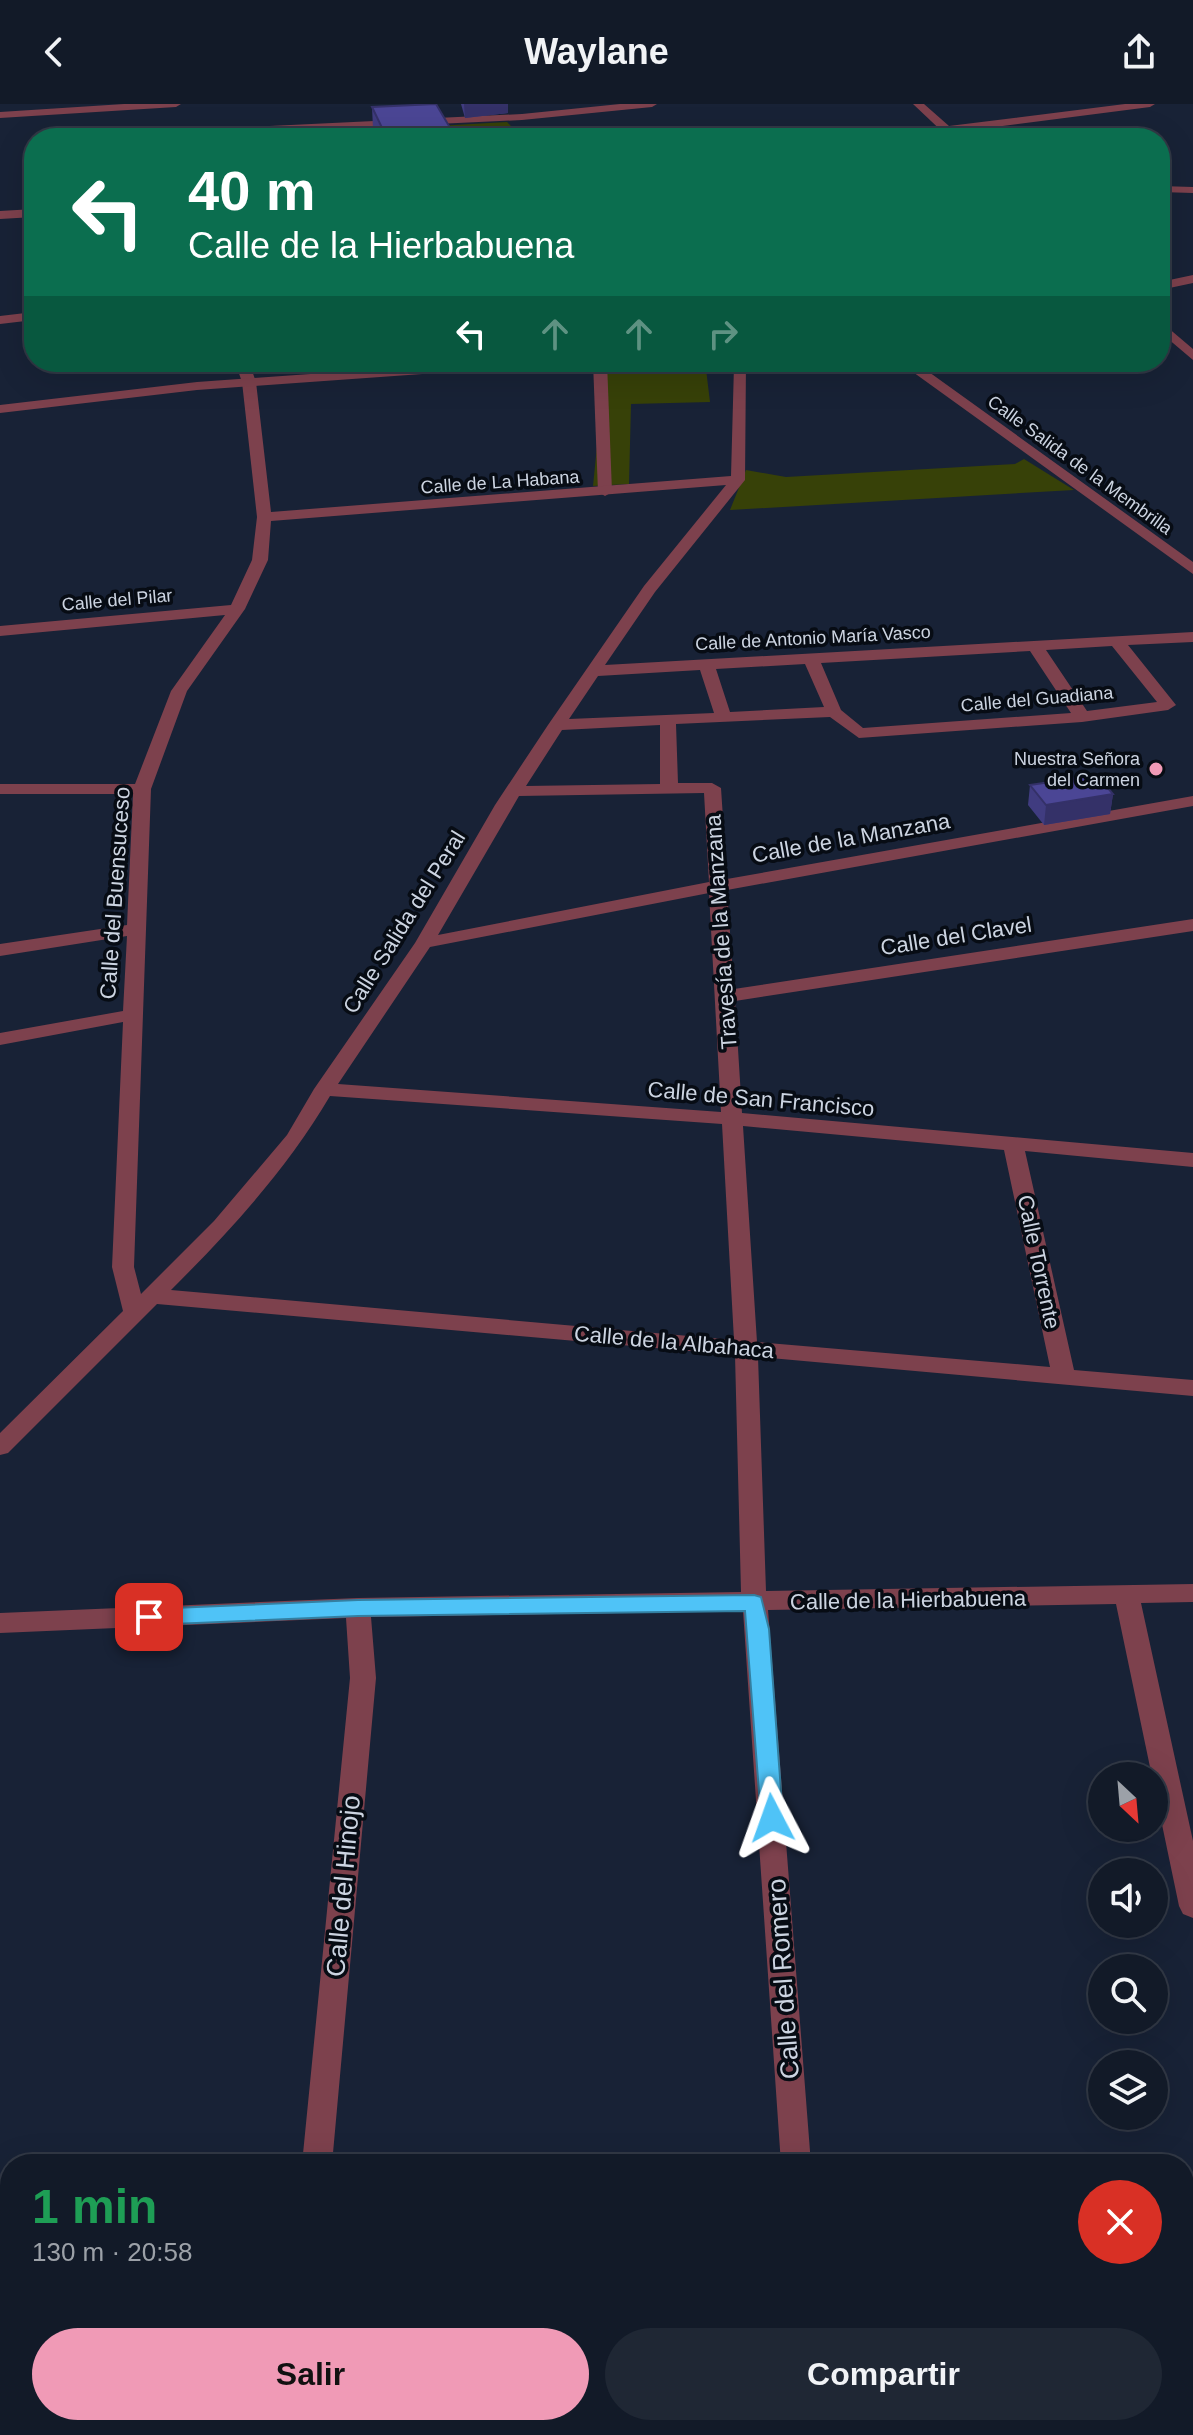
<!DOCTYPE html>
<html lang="es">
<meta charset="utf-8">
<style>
:root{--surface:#121a28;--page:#1f2734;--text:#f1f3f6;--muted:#9ca1a8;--line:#313845;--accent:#f09ab6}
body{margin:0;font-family:Helvetica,sans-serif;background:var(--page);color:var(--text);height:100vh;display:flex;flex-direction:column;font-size:30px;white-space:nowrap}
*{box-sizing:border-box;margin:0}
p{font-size:26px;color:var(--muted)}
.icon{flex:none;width:44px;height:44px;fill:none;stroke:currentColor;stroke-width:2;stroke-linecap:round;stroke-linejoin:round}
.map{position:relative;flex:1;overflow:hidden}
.sheet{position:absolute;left:0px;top:2050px;width:1194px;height:282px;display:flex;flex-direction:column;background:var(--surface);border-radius:32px 32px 0 0;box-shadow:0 8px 32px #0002,0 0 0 2px var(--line)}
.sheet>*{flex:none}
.guide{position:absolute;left:24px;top:24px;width:1146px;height:244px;border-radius:32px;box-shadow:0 8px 32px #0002,0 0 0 2px var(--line);background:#0b6e4f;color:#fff;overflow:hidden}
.needle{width:52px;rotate:154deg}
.controls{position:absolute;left:1088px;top:1658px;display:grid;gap:16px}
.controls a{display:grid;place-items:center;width:80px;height:80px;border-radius:50%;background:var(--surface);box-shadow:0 8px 32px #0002,0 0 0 2px var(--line);font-size:40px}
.pin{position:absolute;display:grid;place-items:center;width:68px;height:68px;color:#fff;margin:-34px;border-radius:16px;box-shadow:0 4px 12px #0006}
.me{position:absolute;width:88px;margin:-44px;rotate:356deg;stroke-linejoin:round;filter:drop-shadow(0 0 6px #0008)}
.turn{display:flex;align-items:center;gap:28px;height:168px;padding:0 32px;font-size:36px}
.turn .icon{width:104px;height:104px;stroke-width:2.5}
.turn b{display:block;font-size:56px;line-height:68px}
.lanes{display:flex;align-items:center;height:76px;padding:0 32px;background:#0003;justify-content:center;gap:40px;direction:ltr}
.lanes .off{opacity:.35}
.round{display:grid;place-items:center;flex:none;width:84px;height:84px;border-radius:42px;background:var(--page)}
.overview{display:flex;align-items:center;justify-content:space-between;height:136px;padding:0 32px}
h1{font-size:48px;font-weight:800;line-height:60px;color:#1e9e55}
.button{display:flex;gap:16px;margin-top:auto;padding:16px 32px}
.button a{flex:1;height:92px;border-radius:48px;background:var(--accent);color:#111;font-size:32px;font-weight:800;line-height:92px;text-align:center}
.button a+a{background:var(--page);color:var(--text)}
header{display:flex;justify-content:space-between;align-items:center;height:104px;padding:0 32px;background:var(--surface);font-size:36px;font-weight:800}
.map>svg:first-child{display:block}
.green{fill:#374108}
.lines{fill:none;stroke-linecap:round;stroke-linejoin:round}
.pedestrian{fill:#7d414d;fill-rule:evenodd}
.minor{fill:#7d414d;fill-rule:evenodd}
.tertiary{fill:#7d414d;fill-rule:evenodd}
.wall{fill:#403c80}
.shaded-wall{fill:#343168}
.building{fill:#4b4695;stroke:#343168;stroke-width:2}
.route{fill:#4fc3f7;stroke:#337fa1;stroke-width:2}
.poi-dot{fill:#f09ab6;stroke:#070c14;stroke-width:3}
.labels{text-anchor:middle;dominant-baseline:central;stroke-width:7;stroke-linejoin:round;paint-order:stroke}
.far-street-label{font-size:18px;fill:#ccd4e1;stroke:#070c14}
.far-poi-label{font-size:18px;fill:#ccd4e1;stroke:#070c14;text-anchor:end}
.street-label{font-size:22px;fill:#ccd4e1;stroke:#070c14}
.near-street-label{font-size:26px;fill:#ccd4e1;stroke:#070c14}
</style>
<header><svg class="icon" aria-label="back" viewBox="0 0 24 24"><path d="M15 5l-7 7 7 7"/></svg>Waylane<svg class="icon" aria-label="share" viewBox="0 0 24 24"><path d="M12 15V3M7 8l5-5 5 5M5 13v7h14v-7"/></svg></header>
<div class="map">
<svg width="1193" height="2331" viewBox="0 0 1193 2331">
<rect width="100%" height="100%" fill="#182236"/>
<!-- green -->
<path class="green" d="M507,18l16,16h-79l-7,-12z
M660,258l37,3 9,4 4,33 -79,2 -2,80 -36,2 12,-121z
M1024,355l50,31 -344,20 16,-40 40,7 229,-13z"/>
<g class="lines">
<!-- pedestrian -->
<path class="pedestrian" d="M593,258h14l5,130 -7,4 -7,-4z"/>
<!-- minor -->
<path class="minor" d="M124,0h57l-5,3 -176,11v-6z
M620,0h37l-5,3 -130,13 -358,17 -6,-3 6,-3 358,-17z
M913,0h11l25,22 176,-22h30l-5,3 -194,25 6,6h-13z
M1160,82l33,1v6l-33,-1z
M34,105v8l-34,2v-8z
M1193,171v8l-33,7v-8z
M34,208v8l-34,4v-8z
M1160,217l33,28v11l-33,-28z
M235,258h14l7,20 15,130 460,-36 3,-111 12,-3 -1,118 -90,112 -50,73 588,-33v10l-65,3 48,60 -8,5 -86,12 -223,16 -29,-21 -154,7 2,59h34l9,5 6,91 466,-83v10l-466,84 7,99 459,-70v12l-458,70 7,112 451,40v14l-168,-16 49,219 119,10v16l-435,-39 8,234 427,-7v18l-52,1 52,238v77l-10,-4 -4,-8 -63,-302 -348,6 43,554h-30l-38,-553 -372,6 5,61 -44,486h-30l48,-486 -4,-60 -346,15v-20l358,-15 383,-6 -6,-237 -578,-51 -149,149 -8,2v-22l123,-122 -11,-44 11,-245 -123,23v-12l123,-22 4,-75 -127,20v-12l127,-19 6,-131h-133v-10h135l36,-93 54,-76 -225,21v-10l231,-21 21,-45 5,-43 -15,-135zM726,381l-82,101 -96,139 -53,80 -80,138 -101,146 -27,46 -73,86 -73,73 -7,-27 17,-478 36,-98 58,-82 23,-49 3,-39zM1112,542l45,56 -70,9 -41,-61zM1030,547l41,62 -208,15 -22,-18 -20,-47zM805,560l19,43 -94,5 -14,-43zM700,566l14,43 -145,6 29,-43zM660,621v59l-134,2 36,-56zM704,689l5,89 -271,53 81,-139zM709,789l12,219 -383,-28 92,-137zM330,992l392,28 12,216 -563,-50c60,-60 116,-121 159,-194zM743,1022l261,24 46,217 -293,-25z
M899,258h16l278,200v12z
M274,2322h34v9h-34z
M797,2322h34l1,9h-34z"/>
<!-- tertiary -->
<path class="tertiary" d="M480,258h63l-7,4 -339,24 -197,23v-8l197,-23z
M722,258h23l3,3 -7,4z"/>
</g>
<!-- wall -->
<path class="wall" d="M461,0h47v9l-43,5z
M372,3l77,19 1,12 96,-3v3h-168l-5,-9z
M1030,681l83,9 -3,20 -66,11 -16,-20z"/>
<!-- shaded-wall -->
<path class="shaded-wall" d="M464,0h44v9l-43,5z
M449,26l1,8h-65v-4z
M546,31v3h-22v-1z
M1113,690l-3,20 -66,11 2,-20z"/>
<!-- building -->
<path class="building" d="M436,0l13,22v4l-64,4 -13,-27z
M541,25l5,6 -22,2 1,1h-76z
M1097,671l16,19 -67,11 -16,-20z"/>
<!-- route -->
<path class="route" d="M754,1491l7,2 8,32 14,189 -3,6 -8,3 -8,-3 -3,-6 -16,-207 -387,5 -209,9 -7,-3 -3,-5 3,-6 7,-2 209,-9z"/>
<!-- markers -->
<circle class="poi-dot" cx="1156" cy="665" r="8"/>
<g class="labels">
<!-- far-street labels -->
<g class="far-street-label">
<text transform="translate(1080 361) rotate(36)">Calle Salida de la Membrilla</text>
<text transform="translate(500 378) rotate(-4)">Calle de La Habana</text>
<text transform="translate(117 496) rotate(-5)">Calle del Pilar</text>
<text transform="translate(813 534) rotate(-3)">Calle de Antonio María Vasco</text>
<text transform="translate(1037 595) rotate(-5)">Calle del Guadiana</text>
</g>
<!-- far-poi labels -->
<g class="far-poi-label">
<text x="1140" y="655">Nuestra Señora<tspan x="1140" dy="21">del Carmen</tspan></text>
</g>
<!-- street labels -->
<g class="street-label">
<text transform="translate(851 734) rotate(-10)">Calle de la Manzana</text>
<text transform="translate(115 789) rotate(-86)">Calle del Buensuceso</text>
<text transform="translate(404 818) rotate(-58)">Calle Salida del Peral</text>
<text transform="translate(721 828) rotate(-94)">Travesía de la Manzana</text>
<text transform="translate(956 832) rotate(-9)">Calle del Clavel</text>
<text transform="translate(761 995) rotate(5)">Calle de San Francisco</text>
<text transform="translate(1039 1158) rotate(78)">Calle Torrente</text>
<text transform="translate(674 1238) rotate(5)">Calle de la Albahaca</text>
<text transform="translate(908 1496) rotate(-1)">Calle de la Hierbabuena</text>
</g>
<!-- near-street labels -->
<g class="near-street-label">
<text transform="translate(343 1782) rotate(-85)">Calle del Hinojo</text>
<text transform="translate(783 1875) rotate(-94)">Calle del Romero</text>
</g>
</g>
</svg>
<div class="controls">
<a><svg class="needle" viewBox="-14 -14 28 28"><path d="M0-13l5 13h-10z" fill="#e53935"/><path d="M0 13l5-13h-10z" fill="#9ca1a8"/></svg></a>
<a><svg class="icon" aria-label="sound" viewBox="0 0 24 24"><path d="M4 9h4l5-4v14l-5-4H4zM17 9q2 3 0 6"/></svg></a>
<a><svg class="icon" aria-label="search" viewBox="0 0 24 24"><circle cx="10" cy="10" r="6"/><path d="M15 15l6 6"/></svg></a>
<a><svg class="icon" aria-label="layers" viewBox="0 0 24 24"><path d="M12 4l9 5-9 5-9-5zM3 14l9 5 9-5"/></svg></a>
</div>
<div class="pin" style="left:149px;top:1513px;background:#d93025"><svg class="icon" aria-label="arrive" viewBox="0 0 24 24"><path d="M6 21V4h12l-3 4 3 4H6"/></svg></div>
<svg class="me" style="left:772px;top:1714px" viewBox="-20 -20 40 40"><path d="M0-17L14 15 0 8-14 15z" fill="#4fc3f7" stroke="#fff" stroke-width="4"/></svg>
<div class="guide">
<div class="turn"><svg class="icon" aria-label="left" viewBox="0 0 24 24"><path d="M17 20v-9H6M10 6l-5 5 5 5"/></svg><div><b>40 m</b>Calle de la Hierbabuena</div></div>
<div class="lanes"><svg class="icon" aria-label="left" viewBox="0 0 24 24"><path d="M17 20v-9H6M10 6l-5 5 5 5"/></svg><svg class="icon off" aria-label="ahead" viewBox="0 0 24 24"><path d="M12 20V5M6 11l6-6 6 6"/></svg><svg class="icon off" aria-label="ahead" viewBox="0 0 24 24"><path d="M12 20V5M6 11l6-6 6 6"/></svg><svg class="icon off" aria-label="right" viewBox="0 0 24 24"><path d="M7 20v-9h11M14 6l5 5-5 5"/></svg></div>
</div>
<section class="sheet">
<div class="overview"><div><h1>1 min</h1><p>130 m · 20:58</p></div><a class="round" style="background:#d93025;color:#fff"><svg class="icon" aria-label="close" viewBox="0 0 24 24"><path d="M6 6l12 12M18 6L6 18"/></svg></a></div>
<div class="button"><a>Salir</a><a>Compartir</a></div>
</section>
</div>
